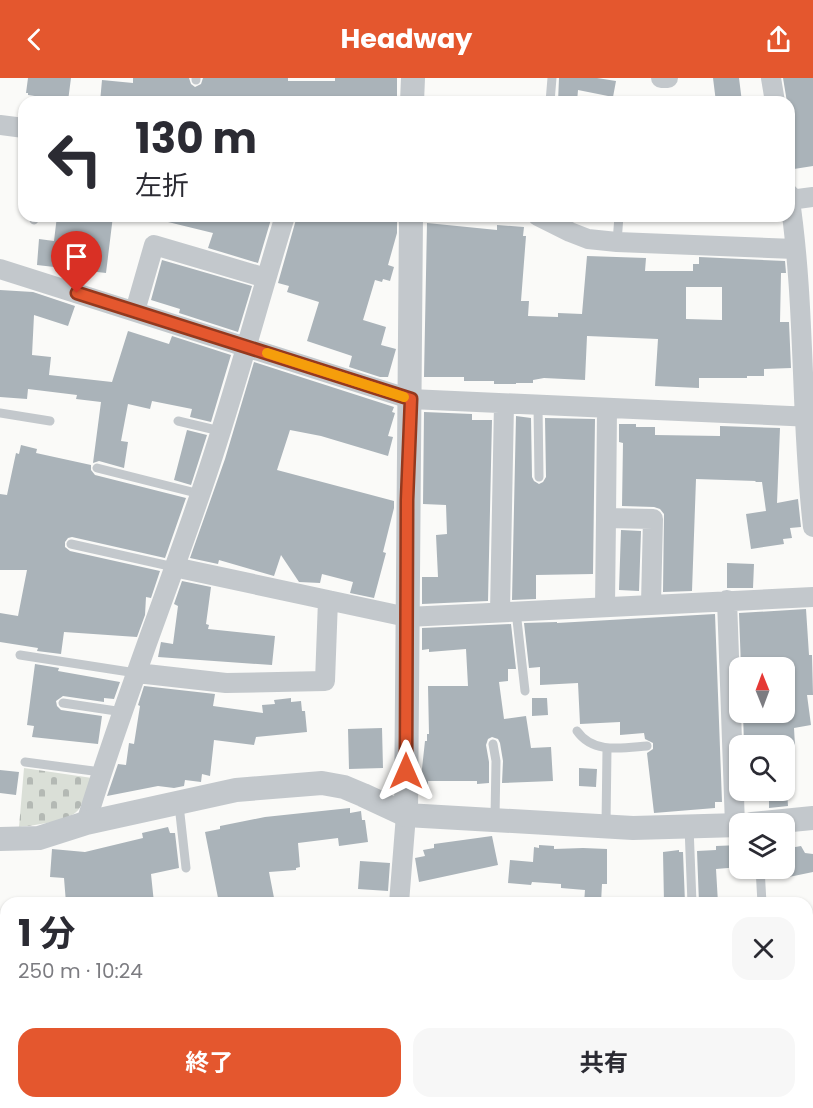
<!DOCTYPE html>
<html lang="ja">
<meta charset="utf-8">
<style>
:root{--surface:#fff;--page:#f7f7f7;--text:#2b2b33;--muted:#7c7c81;--accent:#e4572e}
body{margin:0;font-family:Poppins,"Noto Sans JP",sans-serif;background:var(--page);color:var(--text);height:100vh;display:flex;flex-direction:column;font-size:22px;white-space:nowrap}
*{box-sizing:border-box;margin:0}
p{font-size:20px;color:var(--muted)}
.icon{flex:none;width:33px;height:33px;fill:none;stroke:currentColor;stroke-width:2;stroke-linecap:round;stroke-linejoin:round}
.map{position:relative;flex:1;overflow:hidden}
.drawer{position:absolute;left:0px;top:819px;width:813px;height:212px;display:flex;flex-direction:column;background:var(--surface);border-radius:18px 18px 0 0;box-shadow:0 2px 4px #0004}
.drawer>*{flex:none}
.banner{position:absolute;left:18px;top:18px;width:777px;height:126px;border-radius:18px;box-shadow:0 2px 4px #0004;background:#fff;color:var(--text);overflow:hidden}
.needle{width:39px;rotate:359deg}
.controls{position:absolute;left:729px;top:579px;display:grid;gap:12px}
.controls a{display:grid;place-items:center;width:66px;height:66px;border-radius:12px;background:var(--surface);box-shadow:0 2px 4px #0004;font-size:30px}
.pin{position:absolute;display:grid;place-items:center;width:51px;height:51px;color:#fff;margin:-62px -26px;border-radius:50% 50% 50% 0;rotate:-45deg;box-shadow:0 0 6px #0007}
.pin .icon{rotate:45deg}
.me{position:absolute;width:66px;margin:-33px;rotate:0deg;stroke-linejoin:round;filter:drop-shadow(0 0 4px #0008)}
.turn{display:flex;align-items:center;gap:21px;height:126px;padding:0 18px;font-size:27px}
.turn .icon{width:78px;height:78px;stroke-width:2.5}
.turn b{display:block;font-size:42px;line-height:51px}
.round{display:grid;place-items:center;flex:none;width:63px;height:63px;border-radius:18px;background:var(--page)}
.head{display:flex;align-items:center;justify-content:space-between;height:102px;padding:0 18px}
h1{font-size:36px;font-weight:700;line-height:45px}
.button{display:flex;gap:12px;margin-top:auto;padding:12px 18px}
.button a{flex:1;height:69px;border-radius:18px;background:var(--accent);color:#fff;font-size:24px;font-weight:700;line-height:69px;text-align:center}
.button a+a{background:var(--page);color:var(--text)}
header{display:flex;justify-content:space-between;align-items:center;height:78px;padding:0 18px;background:var(--accent);color:#fff;font-size:27px;font-weight:700}
.map>svg:first-child{display:block}
.cemetery{fill:url(#cemetery-stones)}
.building{fill:#aab3b9;fill-rule:evenodd}
.lines{fill:none;stroke-linecap:round;stroke-linejoin:round}
.service{stroke:#c3c8cc;stroke-width:9}
.minor{stroke:#c3c8cc;stroke-width:20}
.tertiary{stroke:#c3c8cc;stroke-width:24}
.route-casing{stroke:#94391e;stroke-width:15}
.route{stroke:#e4572e;stroke-width:10}
.slow{stroke:#f59e0b;stroke-width:10}
</style>
<header><svg class="icon" aria-label="back" viewBox="0 0 24 24"><path d="M15 5l-7 7 7 7"/></svg>Headway<svg class="icon" aria-label="share" viewBox="0 0 24 24"><path d="M12 15V3M7 8l5-5 5 5M5 13v7h14v-7"/></svg></header>
<div class="map">
<svg width="813" height="1030" viewBox="0 0 813 1030">
<defs>
<pattern id="cemetery-stones" width="16" height="16" patternUnits="userSpaceOnUse" patternTransform="scale(1.5)"><rect width="16" height="16" fill="#dadfd7"/><path d="M2 7V4a2 2 0 0 1 4 0v3zM10 15v-3a2 2 0 0 1 4 0v3z" fill="#b4b9b4"/></pattern>
</defs>
<rect width="100%" height="100%" fill="#fafaf8"/>
<!-- cemetery -->
<path class="cemetery" d="M24,690l68,10c-4,10 -7,22 -13,31 -9,13 -45,16 -60,18z"/>
<!-- building -->
<path class="building" d="M28,0h43l-3,23 -40,-6v-2h-2z
M133,0h56l2,6 4,3 6,-3 2,-6h85v3h47v-3h62v24h-184l-7,-2 -20,2h-86l2,-22 31,3z
M559,0h38l19,3 -3,16 -35,-7 -1,12h-19z
M713,0h26l3,24h-26z
M783,0h30v88l-19,3 -5,-38v-29h-2z
M57,138h56l-7,57 -69,-8 2,-26 15,2z
M169,138h103l-14,47 -50,-15 5,-15 -45,-11z
M297,138h94l6,2v15l-9,32 6,2 -4,14 -7,-2 -1,3 -7,-2 -12,40 23,7 -5,18 15,4 -8,28h-8l-31,-10 3,-11 -45,-15 12,-39 -32,-10 2,-6 -11,-3z
M427,145l70,7v-5l27,2 -1,9h3l-5,65h8l-1,15 30,1v-4l24,1 5,-58 59,2 -1,13h48v-7h6v-7l86,4 1,12h-5l-1,49h9l2,46 -27,1v7h-17v2h-48v10l-44,-2 3,-47 -71,-3 -2,44 -41,-2 -11,2v3h-17v1h-22v-3h-30v-4h-40zM686,209h36v33l-36,-1z
M162,182l90,26 -14,46 -59,-19 1,-4 -29,-9z
M0,212l33,2 42,14 -7,20 -34,-11 -2,40 19,2 -2,18 63,7 16,-51 41,13 3,-8 59,19 -20,67 -21,-5 2,-8 -40,-8 -2,8 -22,-5 -7,37 7,1 -4,26 -25,-7 -6,2 8,-61 -25,-3 1,-4 -49,-6 -1,10 -27,-2z
M254,284l140,45 -2,5 3,1 -7,23 5,1 -5,19 -67,-20 -31,-6 -13,40 117,31v7l-11,44 3,1 -12,45 -24,-5 3,-11 -31,-8 -2,9 -21,-1 -18,-27 -7,21 -55,-16 -1,4 -28,-6 35,-99z
M424,334l48,2v6h20l-4,181 -66,3v-27h16l-2,-42 11,-1 -1,-29 -23,-1z
M516,338l15,2 1,59 2,4 5,3 4,-2 3,-5 -1,-59 50,1 -2,155 -57,1v24l-24,1z
M619,346h17v3h19v8l65,1v-10l60,2 -3,75 21,-4 3,28 -11,1 2,10 -9,1 1,5 -33,5 -5,-35 20,-3 -4,-29h-7l1,-1 -60,-2 -4,112 -29,1 1,-78 -4,-5 -6,-2 -32,-1 1,-63 -4,-1z
M187,352l20,5 -16,50 -17,-5z
M21,367l16,4 -1,4 55,12v5l4,5 91,23 -21,60 -93,-21 -4,1 -3,4v5l5,4 90,20 -9,27 -5,-1 -1,18 -8,22 -73,-5 -3,22 -24,-3 1,-3 -38,-6v-29l18,3 9,-46h-27v-76l7,1 9,-42 3,1z
M621,452l20,1 -2,60 -20,-1z
M727,485l27,1 -1,24h-26z
M182,503l29,6 -5,37 3,1 -1,4 67,7 -3,29 -114,-8 3,-15 12,2 5,-38 -4,-2z
M806,531l3,46h3l1,40h-6l4,30 -17,3 1,18h-51l-1,-34h41v-44h-43l-2,-55z
M715,536l7,188h-7v6l-61,5 -7,-60 6,-4v-6l-8,-4 -1,-6 -24,2v-13l-40,2 -2,-41 -38,2v-18l-11,1 -5,-45 33,-1v1z
M511,546l5,45h-8v12l-9,1 5,37 22,-3 5,32 20,-1 2,34 -51,2 1,-22 -3,-18 -2,-4 -6,-2 -4,2 -2,6 3,17v21l-12,1v-3h-49v6h-8l5,-46h2v-7h2l-1,-48h40l-2,-37 -37,3v-3l-7,1v-22z
M35,586l24,4 -1,3 62,11 -6,17 -10,-1v4l-41,-6 -7,5 1,5 4,4 41,6 -4,28 -66,-7 2,-11 -7,-1z
M144,608l71,8 -2,12 50,7 -1,-8 13,-1 -1,-4 17,-2v4l10,-1 1,10h3l2,21 -51,5 -2,8 -40,-5 -4,36 -8,-2 -1,8 -16,-2 -1,6 -10,2 -16,-2 -51,10 11,-32 8,1 3,-22 5,1 6,-38 -2,-1z
M532,620h15l1,17 -16,1z
M382,650l1,40 -34,1 -1,-40z
M579,690l18,1 -1,18 -17,-1z
M0,692l19,2 -3,23 -16,-2z
M769,712h18l1,16 -19,2z
M350,730v5l11,-2 1,9h3l3,22 -29,4 -1,-8 -40,5 2,24 -4,1v2l-27,2 6,31h-56l-14,-71 15,-3v-3l45,-9z
M168,749l2,6h5l4,35 -28,6 3,29h-88l-2,-25 -14,-1 2,-28 33,3 58,-14 -1,-5z
M492,758l6,29 -79,17 -4,-24 10,-2 -2,-6 11,-2v-4z
M539,767l15,1v3l29,-1 24,1v35h-5l-1,19h-17l1,-13 -24,-2v-4l-29,-2 -1,3 -23,-2 2,-23 23,2 1,-15 5,1z
M740,767v22l-24,2 2,34h-19l-2,-52 19,-1v-4z
M801,768l4,7 8,1v18l-29,6v-29z
M679,772v2h4l2,51h-21l-1,-51z
M360,783l30,2 -2,28 -30,-2z"/>
<g class="lines">
<!-- service -->
<path class="service" d="M196,0v2
M550,24l2,-24
M34,142l1,-4
M617,164l2,-26
M538,328l1,71
M0,335l50,8
M178,343l42,10
M97,390l103,26
M71,466l103,23
M516,533l9,80
M20,577l116,18
M63,625l60,9
M577,653c16,23 45,17 70,15
M493,666l3,17 -1,57
M25,684l76,10
M179,727l7,63
M606,747l1,-76
M689,749l3,76
M760,790l2,35
M197,1030l1,-6
M262,1030l1,-6
M522,1030l1,-6"/>
<!-- minor -->
<path class="minor" d="M661,0h7
M771,0l4,24
M0,47l24,3
M789,116c17,110 11,223 24,333
M790,122l23,-3
M538,138l32,16 18,7 29,3 178,7
M0,191l410,130 403,18
M135,233l19,-66 112,33
M607,331l-1,109 47,1 -2,84
M174,489l233,50 406,-20
M727,522l8,225
M605,528l1,-88
M500,534l4,-208
M137,595l89,10 99,-2 3,-81
M86,745c34,-113 78,-222 116,-334 31,-90 55,-182 83,-273
M399,825l7,-88
M0,891l6,1
M0,922l6,1
M807,1008l6,1
M0,1021l5,9
M729,1024l37,6
M368,1030l2,-6"/>
<!-- tertiary -->
<path class="tertiary" d="M412,24l1,-24
M406,737l5,-599
M752,746l61,-6
M0,761l39,-1 47,-15 150,-33 86,-7 22,4 19,8 43,20 227,13 107,-3"/>
</g>
<g class="lines">
<!-- route casing -->
<g class="route-casing">
<path id="route" d="M77,215l334,106 -4,101 -1,271"/>
</g>
<!-- route -->
<use href="#route" class="route"/>
<!-- slow -->
<path class="slow" d="M267,275l137,44"/>
</g>
</svg>
<div class="controls">
<a><svg class="needle" viewBox="-14 -14 28 28"><path d="M0-13l5 13h-10z" fill="#e53935"/><path d="M0 13l5-13h-10z" fill="#7c7c81"/></svg></a>
<a><svg class="icon" aria-label="search" viewBox="0 0 24 24"><circle cx="10" cy="10" r="6"/><path d="M15 15l6 6"/></svg></a>
<a><svg class="icon" aria-label="layers" viewBox="0 0 24 24"><path d="M12 4l9 5-9 5-9-5zM3 14l9 5 9-5"/></svg></a>
</div>
<div class="pin" style="left:77px;top:215px;background:#d93025"><svg class="icon" aria-label="arrive" viewBox="0 0 24 24"><path d="M6 21V4h12l-3 4 3 4H6"/></svg></div>
<svg class="me" style="left:406px;top:693px" viewBox="-20 -20 40 40"><path d="M0-17L14 15 0 8-14 15z" fill="#e4572e" stroke="#fff" stroke-width="4"/></svg>
<div class="banner">
<div class="turn"><svg class="icon" aria-label="left" viewBox="0 0 24 24"><path d="M17 20v-9H6M10 6l-5 5 5 5"/></svg><div><b>130 m</b>左折</div></div>
</div>
<section class="drawer">
<div class="head"><div><h1>1 分</h1><p>250 m · 10:24</p></div><a class="round"><svg class="icon" aria-label="close" viewBox="0 0 24 24"><path d="M6 6l12 12M18 6L6 18"/></svg></a></div>
<div class="button"><a>終了</a><a>共有</a></div>
</section>
</div>
